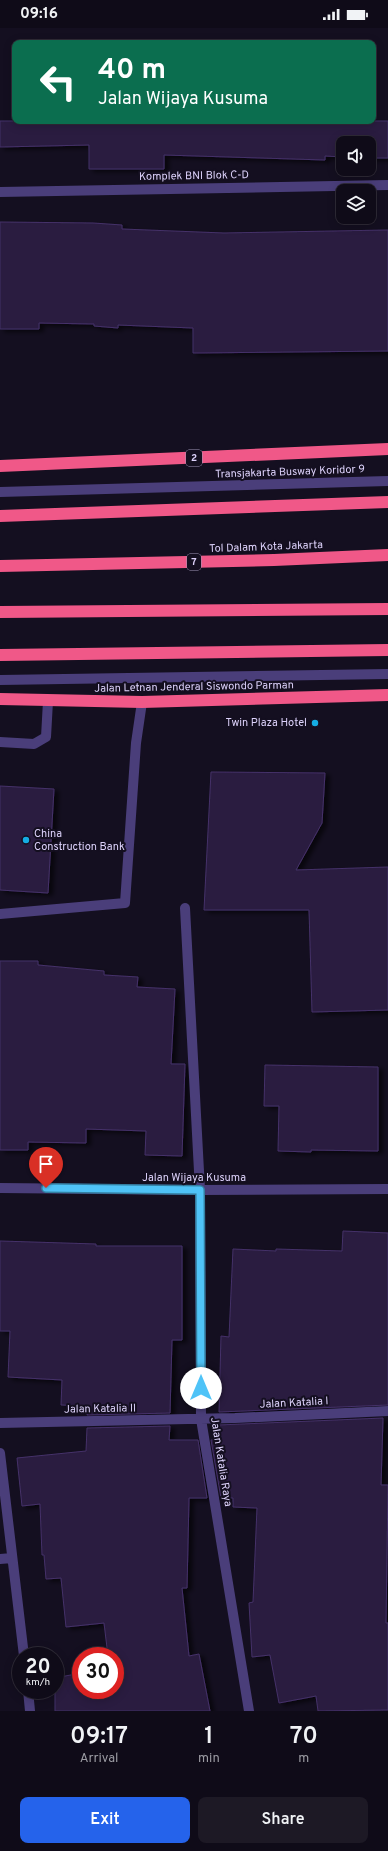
<!DOCTYPE html>
<style>
:root{--surface:#0f0b18;--page:#1d1925;--text:#f1f3f6;--muted:#9b9ba2;--line:#2f2b37;--accent:#2563eb}
body{margin:0;font-family:Overpass,sans-serif;background:var(--page);color:var(--text);height:100vh;display:flex;flex-direction:column;font-size:15px;white-space:nowrap}
*{box-sizing:border-box;margin:0}
p{font-size:13px;color:var(--muted)}
.icon{flex:none;width:22px;height:22px;fill:none;stroke:currentColor;stroke-width:2;stroke-linecap:round;stroke-linejoin:round}
.map{position:relative;height:1683px;overflow:hidden}
.side{display:flex;flex-direction:column;background:var(--surface);flex:1}
.side>*{flex:none}
.hud{position:absolute;left:12px;top:12px;width:364px;height:84px;border-radius:8px;box-shadow:0 2px 10px #0003,0 0 0 1px var(--line);background:#0b6e4f;color:#fff;overflow:hidden}
.buttons{position:absolute;left:336px;top:108px;display:grid;gap:8px}
.buttons a{display:grid;place-items:center;width:40px;height:40px;border-radius:8px;background:var(--surface);box-shadow:0 2px 10px #0003,0 0 0 1px var(--line);font-size:20px}
.speed{position:absolute;left:12px;top:1619px;display:flex;gap:8px;font-size:20px;font-weight:700;text-align:center}
.speed>*{display:grid;place-content:center;width:52px;height:52px;border-radius:50%;background:var(--surface);box-shadow:0 2px 10px #0003,0 0 0 1px var(--line);line-height:1}
.speed small{font-size:10px;font-weight:400}
.speed .limit{border:6px solid #d22;background:#fff;color:#111}
.pin{position:absolute;display:grid;place-items:center;width:34px;height:34px;color:#fff;margin:-41px -17px;border-radius:50% 50% 50% 0;rotate:-45deg;box-shadow:0 0 4px #0007}
.pin .icon{rotate:45deg}
.me{position:absolute;width:44px;margin:-22px;rotate:0deg;stroke-linejoin:round;filter:drop-shadow(0 0 3px #0008)}
.turn{display:flex;align-items:center;gap:14px;height:84px;padding:0 20px;font-size:18px}
.turn .icon{width:52px;height:52px;stroke-width:2.5}
.turn b{display:block;font-size:28px;line-height:34px}
.eta{display:flex;justify-content:space-evenly;align-items:center;height:68px;text-align:center}
.eta b{font-size:24px;font-weight:600;line-height:28px}
.primary-button{display:flex;gap:8px;margin-top:auto;padding:8px 20px}
.primary-button a{flex:1;height:46px;border-radius:8px;background:var(--accent);color:#fff;font-size:16px;font-weight:600;line-height:46px;text-align:center}
.primary-button a+a{background:var(--page);color:var(--text)}
.status{display:flex;justify-content:space-between;align-items:center;height:28px;padding:0 20px;background:var(--surface);direction:ltr}
.status svg{height:11px;fill:currentColor}
.map>svg:first-child{display:block}
.building{fill:#291d3f;stroke:#453169;filter:url(#shadow)}
.lines{fill:none;stroke-linecap:round;stroke-linejoin:round}
.minor{stroke:#4a3e7a;stroke-width:10}
.highway{stroke:#f05888;stroke-width:12}
.route-casing{stroke:#337fa1;stroke-width:10}
.route{stroke:#4fc3f7;stroke-width:7}
.poi-dot{fill:#15ade3;stroke:#140f20;stroke-width:1.5}
.labels{text-anchor:middle;dominant-baseline:central;stroke-width:4;stroke-linejoin:round;paint-order:stroke}
.shield{fill:#140f20;stroke:#a198b9;stroke-width:1}
.shield-label{font-size:10px;font-weight:bold;fill:#ddd2fb}
.street-label{font-size:11px;fill:#ddd2fb;stroke:#140f20}
.poi-label{font-size:11px;fill:#ddd2fb;stroke:#140f20;text-anchor:end}
</style>
<div class="status"><b>09:16</b><svg viewBox="0 0 49 12"><path d="M0 12V9h3v3zM5 12V6h3v6zM10 12V3h3v9zM15 12V0h3v12zM26 1h20v11H26zM47 4h2v5h-2z"/></svg></div>
<div class="map">
<svg width="388" height="1683" viewBox="0 0 388 1683">
<defs>
<filter id="shadow"><feDropShadow dx="4.5" dy="2.5" stdDeviation="2" flood-color="#0009"/></filter>
</defs>
<rect width="100%" height="100%" fill="#140f20"/>
<!-- building -->
<path class="building" d="M0,93h388v37h-19v-15h-26v14l-18,-1v4l-161,-5v14h-75v-24l-89,2z
M0,194l93,1 29,2v4l102,4 164,-3v121l-195,2v-25l-75,-3v3l-24,-2v-2l-55,-1v6h-39z
M211,744l114,1 -3,50 -26,47 92,-3v143l-76,2 -3,-102h-105z
M0,758l54,3 -6,104 -48,-3z
M0,933h38v4l66,6v4l34,2 -1,10 38,2 -4,75h14l-3,92 -37,-1 1,-24 -60,-2v14l-58,-1v8h-28z
M265,1037l113,2v84l-67,-1v2l-33,-1 1,-45h-15z
M343,1203l45,2v172l-169,7 2,-76 8,1 4,-88 43,2v-2l66,2z
M0,1213l96,3v2h86v94h-10l-2,73 -83,2v-9l-26,-1 1,-25 -54,-3 2,-46h-10z
M383,1390l-2,67h7l-2,138h2v87l-70,1 -2,-15 -37,7 -9,-48 -18,2 -3,-54 4,-1 4,-94 -24,-1v-9h-12l-10,-58h8v-15z
M170,1398l-1,14h29l9,58h-18l-2,90h-5l7,68 10,-2 11,57h-155v-33l26,-5v17h34v-34h-7l-4,-33 -38,4 -5,-49 -15,1 -2,-24h-2l-2,-51 -18,2 -5,-48 69,-7 1,-23z"/>
<g class="lines">
<!-- minor -->
<path class="minor" d="M0,164l388,-7
M0,464l388,-11
M0,652l388,-6
M0,714l34,2 12,-7 2,-36
M185,880l15,282 1,229 48,292
M0,886l125,-11 11,-160 6,-41
M0,1160l200,2 188,-1
M0,1395l235,-5 153,-7
M0,1425l24,203
M0,1531l12,-1
M28,1662l2,21"/>
<!-- highway -->
<path class="highway" d="M0,438l388,-17
M0,488l388,-14
M0,538l274,-6 114,-5
M0,584l388,-3
M0,627l388,-5
M0,671l142,3 246,-7"/>
</g>
<g class="lines">
<!-- route casing -->
<g class="route-casing">
<path id="route" d="M46,1160l154,2 1,198"/>
</g>
<!-- route -->
<use href="#route" class="route"/>
</g>
<!-- markers -->
<g class="poi-dot">
<circle cx="315" cy="695" r="4"/>
<circle cx="26" cy="812" r="4"/>
</g>
<g class="labels">
<!-- shield labels -->
<g class="shield">
<rect x="186" y="422" width="16" height="16" rx="3"/>
<rect x="187" y="526" width="14" height="16" rx="3"/>
</g>
<g class="shield-label">
<text x="194" y="430">2</text>
<text x="194" y="534">7</text>
</g>
<!-- street labels -->
<g class="street-label">
<text transform="translate(194 148) rotate(-1)">Komplek BNI Blok C-D</text>
<text transform="translate(290 444) rotate(-2)">Transjakarta Busway Koridor 9</text>
<text transform="translate(266 519) rotate(-2)">Tol Dalam Kota Jakarta</text>
<text transform="translate(194 659) rotate(-1)">Jalan Letnan Jenderal Siswondo Parman</text>
<text x="194" y="1150">Jalan Wijaya Kusuma</text>
<text transform="translate(294 1375) rotate(-3)">Jalan Katalia I</text>
<text transform="translate(100 1381) rotate(-1)">Jalan Katalia II</text>
<text transform="translate(221 1434) rotate(81)">Jalan Katalia Raya</text>
</g>
<!-- poi labels -->
<g class="poi-label">
<text x="307" y="695">Twin Plaza Hotel</text>
<text x="34" y="806" text-anchor="start">China<tspan x="34" dy="13">Construction Bank</tspan></text>
</g>
</g>
</svg>
<div class="buttons">
<a><svg class="icon" aria-label="sound" viewBox="0 0 24 24"><path d="M4 9h4l5-4v14l-5-4H4zM17 9q2 3 0 6"/></svg></a>
<a><svg class="icon" aria-label="layers" viewBox="0 0 24 24"><path d="M12 4l9 5-9 5-9-5zM3 14l9 5 9-5"/></svg></a>
</div>
<div class="speed"><div>20<small>km/h</small></div><div class="limit">30</div></div>
<div class="pin" style="left:46px;top:1160px;background:#d93025"><svg class="icon" aria-label="arrive" viewBox="0 0 24 24"><path d="M6 21V4h12l-3 4 3 4H6"/></svg></div>
<svg class="me" style="left:201px;top:1360px" viewBox="-20 -20 40 40"><circle r="19" fill="#fff"/><path d="M0-13L10 11 0 6-10 11z" fill="#4fc3f7"/></svg>
<div class="hud">
<div class="turn"><svg class="icon" aria-label="left" viewBox="0 0 24 24"><path d="M17 20v-9H6M10 6l-5 5 5 5"/></svg><div><b>40 m</b>Jalan Wijaya Kusuma</div></div>
</div>
</div>
<section class="side">
<div class="eta">
<div><b>09:17</b><p>Arrival</p></div>
<div><b>1</b><p>min</p></div>
<div><b>70</b><p>m</p></div>
</div>
<div class="primary-button"><a>Exit</a><a>Share</a></div>
</section>
